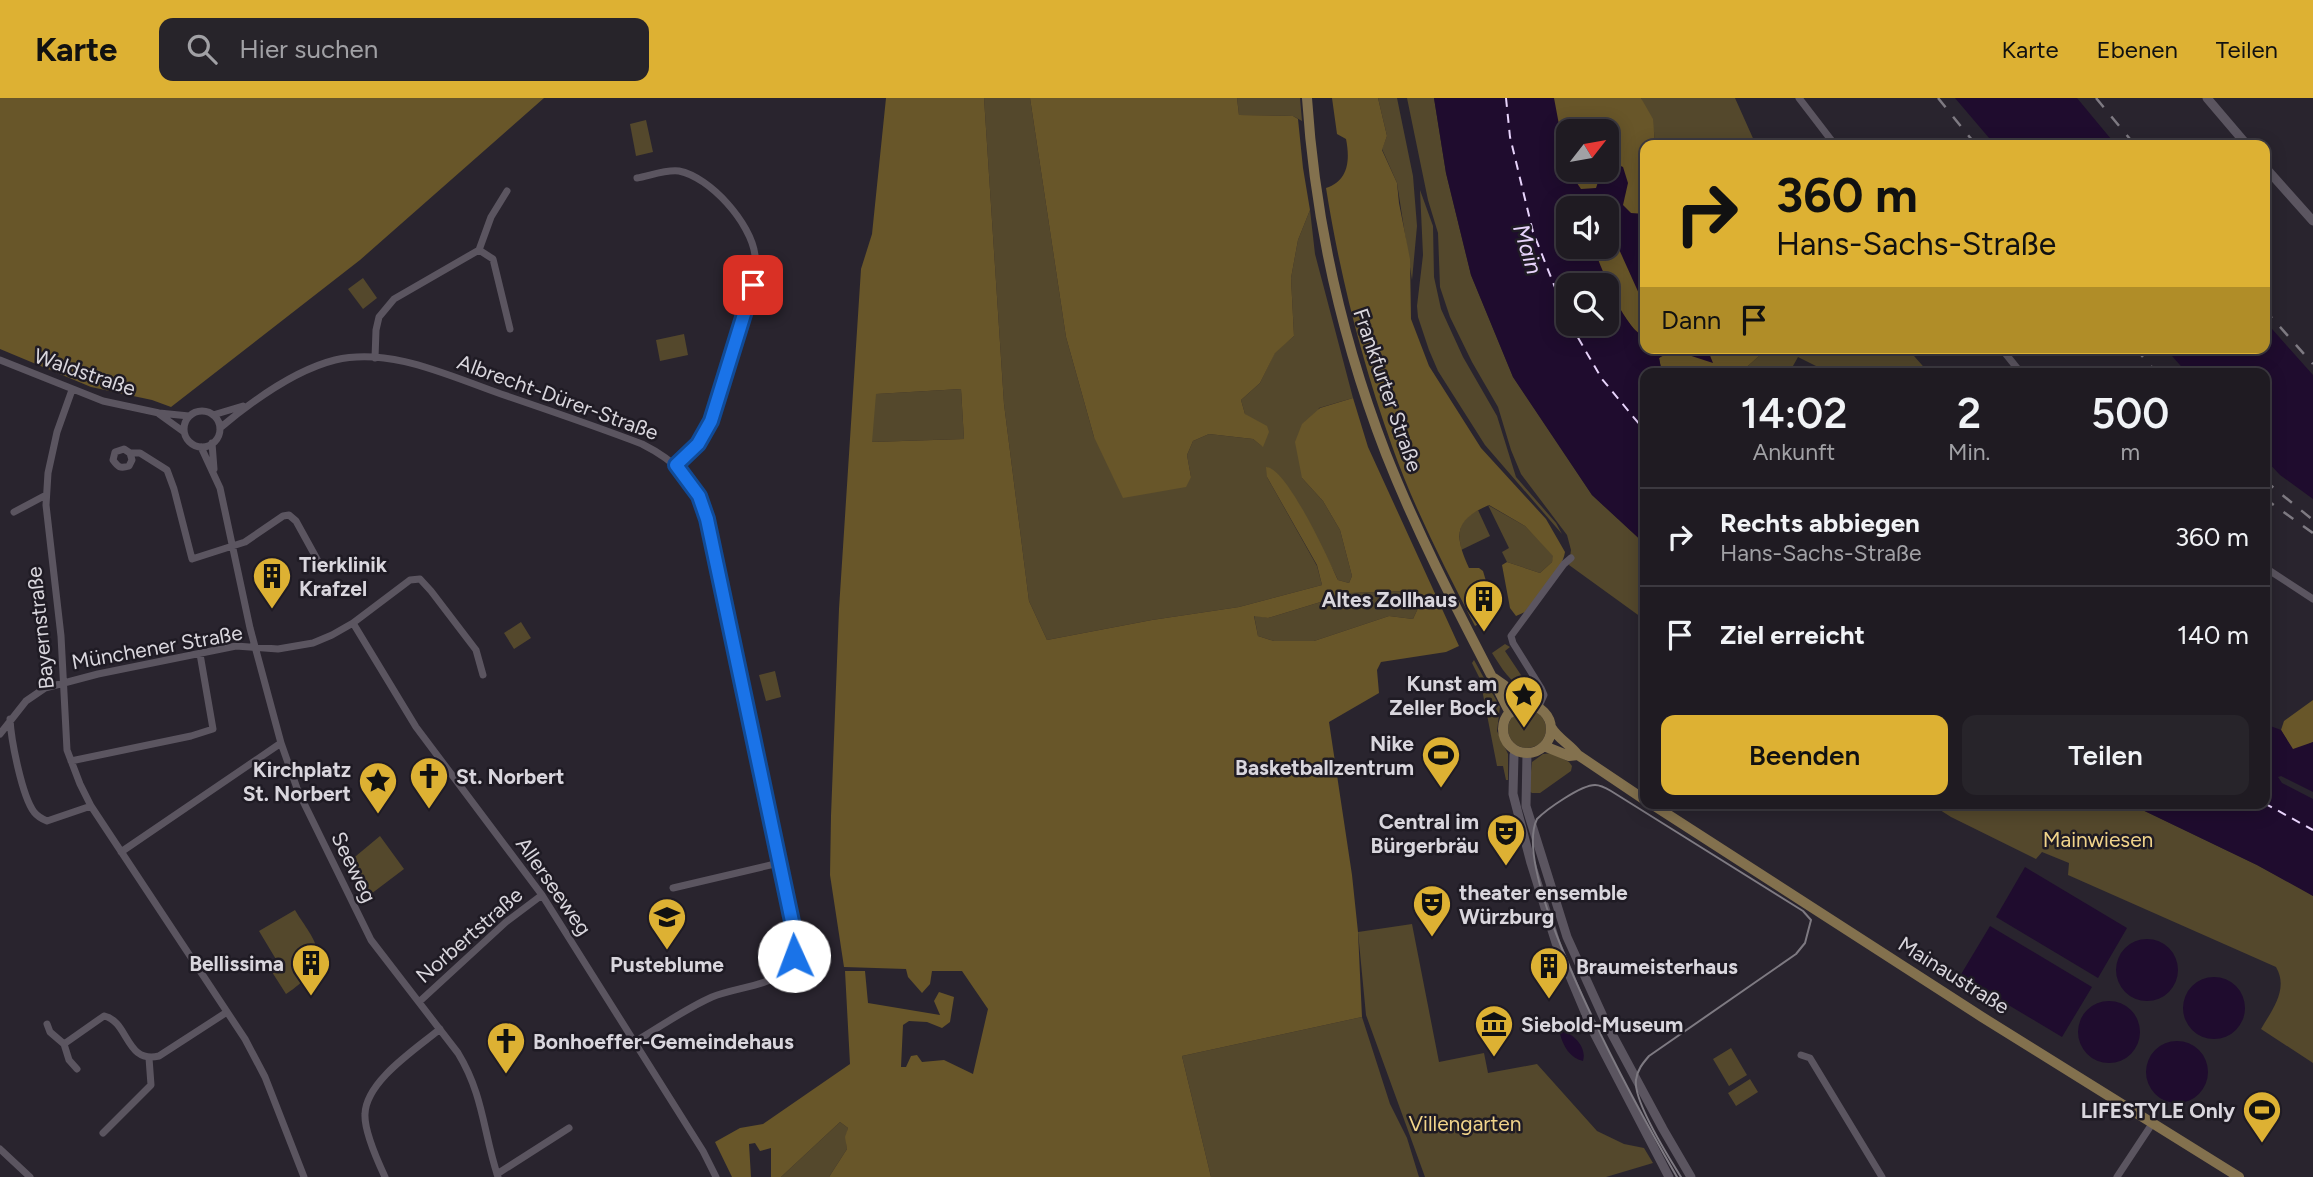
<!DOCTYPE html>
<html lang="de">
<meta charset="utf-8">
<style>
:root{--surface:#1f1b22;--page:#27242a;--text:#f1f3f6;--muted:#a1a1a5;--line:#3c3940;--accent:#ddb133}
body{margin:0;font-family:Figtree,sans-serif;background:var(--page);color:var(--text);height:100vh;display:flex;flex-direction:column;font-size:26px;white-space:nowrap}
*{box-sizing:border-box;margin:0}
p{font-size:23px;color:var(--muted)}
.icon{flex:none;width:38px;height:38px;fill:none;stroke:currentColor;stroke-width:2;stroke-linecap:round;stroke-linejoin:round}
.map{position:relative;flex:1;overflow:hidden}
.drawer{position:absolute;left:1640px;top:270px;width:630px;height:441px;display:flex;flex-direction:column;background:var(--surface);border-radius:14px;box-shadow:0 4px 18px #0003,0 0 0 2px var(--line)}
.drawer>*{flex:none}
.top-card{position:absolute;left:1640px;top:42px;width:630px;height:214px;border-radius:14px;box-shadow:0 4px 18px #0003,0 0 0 2px var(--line);background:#ddb133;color:#111;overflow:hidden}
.needle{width:46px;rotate:59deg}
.buttons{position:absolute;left:1556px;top:21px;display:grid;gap:14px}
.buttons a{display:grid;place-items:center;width:63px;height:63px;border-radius:14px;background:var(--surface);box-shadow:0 4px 18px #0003,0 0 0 2px var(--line);font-size:35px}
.pin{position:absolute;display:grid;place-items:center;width:60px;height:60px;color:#fff;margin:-30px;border-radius:14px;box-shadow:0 4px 10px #0006}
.me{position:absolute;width:77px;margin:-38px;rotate:358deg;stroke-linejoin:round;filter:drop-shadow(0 0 5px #0008)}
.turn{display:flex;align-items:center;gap:24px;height:147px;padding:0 21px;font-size:32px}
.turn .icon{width:91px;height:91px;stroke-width:2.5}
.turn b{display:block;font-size:49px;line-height:60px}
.then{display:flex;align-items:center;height:66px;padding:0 21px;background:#0003;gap:14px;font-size:26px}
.eta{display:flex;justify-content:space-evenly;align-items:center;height:119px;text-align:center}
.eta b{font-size:42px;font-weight:600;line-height:49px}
.action{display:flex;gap:14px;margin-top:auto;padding:14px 21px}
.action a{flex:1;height:80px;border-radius:14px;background:var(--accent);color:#111;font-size:28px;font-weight:600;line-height:80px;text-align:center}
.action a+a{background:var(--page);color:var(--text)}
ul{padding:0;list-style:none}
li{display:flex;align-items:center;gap:21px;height:98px;padding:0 21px;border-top:2px solid var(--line)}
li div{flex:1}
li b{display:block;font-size:26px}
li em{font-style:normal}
header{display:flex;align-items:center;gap:42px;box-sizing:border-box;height:98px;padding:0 35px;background:var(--accent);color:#111}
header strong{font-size:33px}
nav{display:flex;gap:38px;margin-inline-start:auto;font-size:24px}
.search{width:490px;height:63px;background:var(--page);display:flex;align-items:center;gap:18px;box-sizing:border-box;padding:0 24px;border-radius:14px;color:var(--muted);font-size:26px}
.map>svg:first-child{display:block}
.green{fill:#54482c}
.forest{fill:#685629;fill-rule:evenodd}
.water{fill:#1f0c2e;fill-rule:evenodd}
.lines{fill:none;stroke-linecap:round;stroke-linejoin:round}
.ferry{stroke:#e8d4fc;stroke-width:2;stroke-dasharray:9 7;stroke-linecap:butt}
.minor{stroke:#5b5560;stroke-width:7}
.tertiary{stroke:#5b5560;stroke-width:9}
.secondary{stroke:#83714e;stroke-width:10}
.tram{stroke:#7e7a82;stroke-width:2}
.rail{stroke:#7e7a82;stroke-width:2.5;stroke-dasharray:12 12;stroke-linecap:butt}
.route-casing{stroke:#114b97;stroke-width:18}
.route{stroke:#1a73e8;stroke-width:12}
.labels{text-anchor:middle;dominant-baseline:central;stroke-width:5;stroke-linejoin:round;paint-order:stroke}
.street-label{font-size:21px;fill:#d9d6dd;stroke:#1f1b24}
.poi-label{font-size:21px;font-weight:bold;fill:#d9d6dd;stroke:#1f1b24;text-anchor:end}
.park-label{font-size:21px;fill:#f0d38a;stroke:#1f1b24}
.water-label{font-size:23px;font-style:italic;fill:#e8d4fc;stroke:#1f1b24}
</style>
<header>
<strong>Karte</strong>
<div class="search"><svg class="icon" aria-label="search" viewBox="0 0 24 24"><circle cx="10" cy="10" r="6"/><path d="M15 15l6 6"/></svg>Hier suchen</div>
<nav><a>Karte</a><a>Ebenen</a><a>Teilen</a></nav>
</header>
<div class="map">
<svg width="2313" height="1079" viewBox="0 0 2313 1079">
<rect width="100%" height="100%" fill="#29242e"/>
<!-- green -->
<path class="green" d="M984,0h46l36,239 28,100 97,40 -4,-22 6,-14 16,-7 44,5 9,7 -17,-32 -4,-14 19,-17 15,-31 19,-16 -3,-58 7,-38 12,-30 5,44 38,144 -34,10 -17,70 21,23 17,29 12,46 -3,7 -11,-3c-19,-41 -44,-76 -71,-113v10l50,89 5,19 -83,22 -87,13 -105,20 -18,-39 -25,-197z
M1237,0h63l2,23 -9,-5 -54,-1z
M1378,0h19l16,78 4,50 -5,54 -15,-97 -15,-34 5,-13z
M1407,0h27l12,75 25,102 42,102 79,118 53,49v76l-76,-55 2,-15 -4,-15 -46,-61 -10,-24 -13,-43 -26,-45 -22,-45 -10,-30 -2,-54 -10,-33z
M1641,0h94l21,47h-101l-1,-13z
M646,22l7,32 -17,4 -6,-32z
M1420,92l13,36 1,51 7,32 22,48 34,59 19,61 40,46 6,11 -77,-89 -47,-74 -9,-21 -11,-33 -1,-11 6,-51z
M363,180l14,20 -14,11 -15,-20z
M684,236l4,21 -28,6 -4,-21z
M1768,250h139l22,25h-99l-32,-16 -9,16h-49z
M961,291l3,50 -93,3 4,-48z
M1488,407l37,21 29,30 -2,6 -12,11 -33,-11 -5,-10 7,-4z
M1478,412l12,26 -29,14c-3,-22 -2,-29 17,-40z
M1407,493l13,13 -7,15 -24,-3 -75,25h-40l-16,-5 -4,-21 14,3 82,-25z
M521,524l10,16 -17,11 -10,-16z
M1505,546l5,3 -5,4 24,36 6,-3 2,9c-24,-5 -33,-21 -45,-40z
M1474,562l26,47 -3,24 11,23v26h-2l-3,-14h-6l-17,-87 -8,-16z
M775,573l6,26 -15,4 -7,-26z
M1508 631a19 19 0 1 1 38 0a19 19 0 1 1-38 0Z
M1552,655l17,9 3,4 -1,5 -31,22h-8l-3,-2 3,-29 11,-8z
M1929,705h199l129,62 49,26 7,5v167l-52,-34c11,-19 28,-40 15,-62l-208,-92 1,-12 -27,-11 -6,7 -85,-42z
M380,738l24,33 -37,28 -17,-36z
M295,812c6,11 20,27 22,40 3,18 -18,36 -31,44l-14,-22 8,-6 -21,-35z
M1412,826l27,138 45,-9 4,20 49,-9 60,67 27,13 20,4 9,15 -47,14h-181l-59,-162 -8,-83z
M1362,919l28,87 17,34 12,39h-208l-29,-121z
M1731,950l16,27 -18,11 -16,-27z
M1750,981l8,13 -22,14 -8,-13z
M840,1024l8,6 -2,9 1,12 -18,28h-48z"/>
<!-- forest -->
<path class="forest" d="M0,0h544l-184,162 -189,147 -19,-7 -61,-13 -91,-38z
M886,0h98l20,306 25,197 18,39 105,-20 87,-13 83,-22 -5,-20 -50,-88 -1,-10c20,-1 63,93 72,113l11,3 3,-7 -12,-46 -17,-29 -21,-23 -7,-36 7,-18 18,-16 33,-10 15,49 91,199 -13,6 -65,10 -4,8 2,23 -50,29 23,153 6,57 4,85 -180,39 29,121h-382l18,-28 -2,-12 3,-9 -8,-6 -59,55h-10v-29l-11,3 -5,-8 -6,1 2,33h-19l-17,-35 25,-14 23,-4 87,-60 -5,-93h20l3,32 72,12 -6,-14 5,-9 15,5 -4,25 -8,6 -15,-6 -18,-1 -6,4 -2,42h5l5,-11 6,-1 5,7 22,-2 29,14 15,-65 -26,-38h-30l-2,13 -8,9 -14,-16 -2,-8 -62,-2 -14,-92 1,-59 8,-207 22,-340 11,-35zM961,291l3,50 -92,3 4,-48zM1407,493l13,13 -7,15 -24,-3 -75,25h-40l-16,-5 -4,-20 14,2 82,-25z
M1030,0h207l2,17 54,1 5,3 5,49 7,42 -12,30 -7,38 3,58 -19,17 -15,30 -19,17 4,14 22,12 2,6 -6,15 -10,-8 -44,-5 -16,7 -6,14 4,22 -5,10 -63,11 -29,-61 -28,-100z
M1332,0h46l9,38 -5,14 15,33 2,20 11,56 1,60 18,47 52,82 65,71 19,33c-3,19 -28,44 -40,60l-9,4 -6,-8 -8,-43 5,-3 33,11 12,-11 1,-6 -28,-30 -36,-21c-35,15 -35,30 -20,63h10l4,3 6,20 -7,2 3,11 8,-1 4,11 -22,12c-30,-58 -61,-118 -83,-180 -30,-84 -52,-170 -66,-258 23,-7 24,-29 20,-49l-9,-5z
M1553,0h88l12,21 2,26h-10v72l-9,-1 -13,-7 -16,-43 -1,-35h-38v37l-6,-12z
M1569,72h35l-6,20 -17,2z
M1602,95l16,18 27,85v42l-8,-4 -30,-43 -16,-44h15v-39h-23l-1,-5 7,-6z
M1668,250h100l-28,25h-78l-3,-15z
M2313,602v42l-14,7h-7l-11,-19 3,-9z"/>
<!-- water -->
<path class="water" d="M1434,0h120l12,64 2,8 13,19 15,-1 6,-18h4l1,-6 5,-2 11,5 5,16 -5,22 8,8 14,1v93l-27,-60 -5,-25 3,-11c-10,-14 -23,-24 -32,-3h-16v39h25c9,21 31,84 52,89v12h62l6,15 -40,-13 -14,8 3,15h-17v171l-53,-49 -79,-118 -42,-102 -25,-102zM1568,187h38v39h-38z
M1955,0h122l39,47h-121z
M2265,223l48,54v124l-33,-24 -15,-16 -1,-86h-77l-22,-25h99z
M2265,626l16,6 12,19 20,-7v50l-32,-16 -3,1 4,6 31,16v97l-56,-31 -129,-62h136z
M2025,769l102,61 -29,50 -102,-61z
M1990,828l102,61 -30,50 -102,-61z
M2116 872a31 31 0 1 1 62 0a31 31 0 1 1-62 0Z
M2183 910a31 31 0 1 1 62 0a31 31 0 1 1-62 0Z
M2078 934a31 31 0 1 1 62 0a31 31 0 1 1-62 0Z
M1563,933c12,4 24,17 20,30 -13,-3 -20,-15 -23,-27z
M2146 974a31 31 0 1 1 62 0a31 31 0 1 1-62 0Z"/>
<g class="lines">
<!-- ferry -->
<path class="ferry" d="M1506,0l4,39 23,95 35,88
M1570,226l32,55 43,52
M2264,705l49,27"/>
<!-- minor -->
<path class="minor" d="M1799,0l36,47
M637,80c12,-2 30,-9 42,-7 31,6 72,52 76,84 4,28 -34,152 -50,179 -7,12 -19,21 -29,31
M479,152l12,-33 16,-26
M2001,250l20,25
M375,260l1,-28 3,-13 15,-18 85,-49 14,9 17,70
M0,262l103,41 56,12 30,3
M72,292l-15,42 -9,41 -2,32 15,131 6,114 13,34 11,22 154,233 20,38 39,100
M184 331a18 18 0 1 1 36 0a18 18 0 1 1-36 0Z
M159,316l25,18
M213,317l30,-9
M220,330c31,-26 75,-58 115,-68 56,-13 114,16 166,34 47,16 94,32 141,50 36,18 53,37 65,75l88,412c7,57 -45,51 -83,66 -27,12 -52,30 -76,44
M212,345l2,26
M201,349l19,41 30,140 31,115 17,48 73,149 87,113c26,43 25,79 40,124
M130,355l2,7 -3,6c-9,3 -11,1 -16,-6l2,-8 9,-3 6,4h10l27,17 7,19 18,70 53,-17 38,-26 6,-1 7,6 27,49
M14,414l32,-17
M2264,469l49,32
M353,525l63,104 126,168 161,256 13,26
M1538,610l6,-13 -3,-7 -28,-45 -2,-7 53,-72 7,-6
M10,621c1,21 12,77 24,93 4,5 8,7 13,9l44,-15
M0,636l26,-33 19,-13 53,-14 138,-28 42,3 35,-6 19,-8 21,-12 57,-43 10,-1 11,12 45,59 7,25
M71,663l120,-25 22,-7 -13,-75
M121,754l160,-109
M673,790l106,-25
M419,904l87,-80 36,-27
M47,926l3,8 14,12
M1801,957l9,3 72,119
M77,971l-8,-9 -5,-16 40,-28c25,5 21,48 55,40l68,-44
M103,1035l48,-48 -2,-27
M0,1051l30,28
M497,1076l72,-46
M385,1079c-7,-15 -21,-46 -20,-63 1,-33 51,-65 75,-85
M2117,1079l35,-53"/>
<!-- tertiary -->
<path class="tertiary" d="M2207,0l40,47
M2264,68l49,55
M1517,653l-3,4 -1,39 18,69 25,80 37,88 76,146
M1527,655l-1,53 41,131 39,86 57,106 28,48"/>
<!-- secondary -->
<path class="secondary" d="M1307,0c8,122 35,242 79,356 30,76 67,148 105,221 6,12 12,25 19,38
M1494,580l10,7 15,21
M1503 631a24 24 0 1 1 48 0a24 24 0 1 1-48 0Z
M1551,629c7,12 19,17 27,28l67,45
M1544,648l25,10 9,-1
M1650,705l332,214 257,160"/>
<!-- tram -->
<path class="tram" d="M1677,1079c-34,-59 -169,-299 -140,-358 10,-10 44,-34 58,-34 6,0 11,3 16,6l192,120 8,9 -6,23 -9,11 -147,102c-6,7 -12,14 -13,24 -3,21 33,78 45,97"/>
<!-- rail -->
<path class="rail" d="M1938,0l38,47
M2096,0l39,47
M2264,211l49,55
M2135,250l22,25
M2264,382l49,40
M2264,400l49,35"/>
</g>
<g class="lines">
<!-- route casing -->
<g class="route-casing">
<path id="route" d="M753,187l-42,136 -13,23 -22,21 23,31 8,23 87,412 2,13 -2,12"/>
</g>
<!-- route -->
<use href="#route" class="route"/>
</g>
<!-- icons -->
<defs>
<g id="building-pin" transform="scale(2.0125)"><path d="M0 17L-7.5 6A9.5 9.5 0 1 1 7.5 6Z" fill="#ddb133" stroke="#1f1b24"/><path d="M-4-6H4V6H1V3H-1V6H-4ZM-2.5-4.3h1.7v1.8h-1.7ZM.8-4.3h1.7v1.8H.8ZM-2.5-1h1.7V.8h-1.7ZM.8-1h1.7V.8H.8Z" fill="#111"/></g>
<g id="sight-pin" transform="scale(2.0125)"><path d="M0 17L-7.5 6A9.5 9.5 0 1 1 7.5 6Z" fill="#ddb133" stroke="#1f1b24"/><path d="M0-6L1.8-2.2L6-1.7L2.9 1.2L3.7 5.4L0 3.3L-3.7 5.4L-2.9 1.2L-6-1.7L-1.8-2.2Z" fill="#111"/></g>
<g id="stadium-pin" transform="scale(2.0125)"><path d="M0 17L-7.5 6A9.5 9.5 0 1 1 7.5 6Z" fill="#ddb133" stroke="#1f1b24"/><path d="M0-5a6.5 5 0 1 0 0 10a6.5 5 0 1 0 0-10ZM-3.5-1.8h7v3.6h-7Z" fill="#111"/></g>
<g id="church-pin" transform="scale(2.0125)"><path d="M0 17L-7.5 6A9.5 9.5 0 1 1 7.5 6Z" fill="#ddb133" stroke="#1f1b24"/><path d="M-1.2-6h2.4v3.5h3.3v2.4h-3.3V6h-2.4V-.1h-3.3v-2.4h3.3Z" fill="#111"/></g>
<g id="theatre-pin" transform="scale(2.0125)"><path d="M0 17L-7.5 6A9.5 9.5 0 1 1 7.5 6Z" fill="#ddb133" stroke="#1f1b24"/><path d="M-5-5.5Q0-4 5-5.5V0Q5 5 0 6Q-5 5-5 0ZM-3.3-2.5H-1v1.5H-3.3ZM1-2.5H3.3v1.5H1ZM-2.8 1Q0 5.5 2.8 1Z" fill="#111"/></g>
<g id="school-pin" transform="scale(2.0125)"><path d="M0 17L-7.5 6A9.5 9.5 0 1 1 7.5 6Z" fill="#ddb133" stroke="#1f1b24"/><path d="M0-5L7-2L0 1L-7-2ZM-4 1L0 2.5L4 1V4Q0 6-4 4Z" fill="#111"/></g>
<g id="museum-pin" transform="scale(2.0125)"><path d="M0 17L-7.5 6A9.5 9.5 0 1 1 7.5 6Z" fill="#ddb133" stroke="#1f1b24"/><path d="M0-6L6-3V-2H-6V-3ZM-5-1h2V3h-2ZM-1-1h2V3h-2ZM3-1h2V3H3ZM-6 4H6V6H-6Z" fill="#111"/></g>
</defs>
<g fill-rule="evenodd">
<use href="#building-pin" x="272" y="478"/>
<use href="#building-pin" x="1484" y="501"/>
<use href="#sight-pin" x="1524" y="597"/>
<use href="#stadium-pin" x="1441" y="657"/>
<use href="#church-pin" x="429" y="678"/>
<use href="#sight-pin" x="378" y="683"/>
<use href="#theatre-pin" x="1506" y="735"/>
<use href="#theatre-pin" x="1432" y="806"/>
<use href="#school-pin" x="667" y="819"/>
<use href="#building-pin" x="311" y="865"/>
<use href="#building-pin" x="1549" y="868"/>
<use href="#museum-pin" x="1494" y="926"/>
<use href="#church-pin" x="506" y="943"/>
<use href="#stadium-pin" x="2262" y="1012"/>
</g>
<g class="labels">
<!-- street labels -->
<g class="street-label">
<text transform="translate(85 274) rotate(19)">Waldstraße</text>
<text transform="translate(1388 292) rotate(71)">Frankfurter Straße</text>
<text transform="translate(558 299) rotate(20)">Albrecht-Dürer-Straße</text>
<text transform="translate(40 530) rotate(-96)">Bayernstraße</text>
<text transform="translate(157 549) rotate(-10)">Münchener Straße</text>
<text transform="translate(354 769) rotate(64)">Seeweg</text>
<text transform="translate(554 788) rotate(55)">Allerseeweg</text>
<text transform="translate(469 837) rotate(-41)">Norbertstraße</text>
<text transform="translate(1954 877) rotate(32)">Mainaustraße</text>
</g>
<!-- poi labels -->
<g class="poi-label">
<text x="299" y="466" text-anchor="start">Tierklinik<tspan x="299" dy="24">Krafzel</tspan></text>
<text x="1457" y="501">Altes Zollhaus</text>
<text x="1497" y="585">Kunst am<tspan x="1497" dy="24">Zeller Bock</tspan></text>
<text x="1414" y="645">Nike<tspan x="1414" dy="24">Basketballzentrum</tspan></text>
<text x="351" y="671">Kirchplatz<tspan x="351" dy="24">St. Norbert</tspan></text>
<text x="456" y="678" text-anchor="start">St. Norbert</text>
<text x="1479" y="723">Central im<tspan x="1479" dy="24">Bürgerbräu</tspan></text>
<text x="1459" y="794" text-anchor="start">theater ensemble<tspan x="1459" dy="24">Würzburg</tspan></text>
<text x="284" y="865">Bellissima</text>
<text x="667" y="866" text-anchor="middle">Pusteblume</text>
<text x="1576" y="868" text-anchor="start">Braumeisterhaus</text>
<text x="1521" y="926" text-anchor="start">Siebold-Museum</text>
<text x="533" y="943" text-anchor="start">Bonhoeffer-Gemeindehaus</text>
<text x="2235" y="1012">LIFESTYLE Only</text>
</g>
<!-- park labels -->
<g class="park-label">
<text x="2098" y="741">Mainwiesen</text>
<text x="1465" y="1025">Villengarten</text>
</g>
<!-- water labels -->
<g class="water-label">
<text transform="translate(1528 151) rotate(73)">Main</text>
</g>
</g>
</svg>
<div class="buttons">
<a><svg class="needle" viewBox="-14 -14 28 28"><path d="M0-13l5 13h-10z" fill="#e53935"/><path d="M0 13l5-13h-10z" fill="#a1a1a5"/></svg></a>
<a><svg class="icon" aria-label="sound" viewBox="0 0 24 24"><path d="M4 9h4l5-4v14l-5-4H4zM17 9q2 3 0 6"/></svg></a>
<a><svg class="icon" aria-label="search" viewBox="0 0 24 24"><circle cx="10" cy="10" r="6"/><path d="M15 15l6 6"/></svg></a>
</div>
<div class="pin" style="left:753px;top:187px;background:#d93025"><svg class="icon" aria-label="arrive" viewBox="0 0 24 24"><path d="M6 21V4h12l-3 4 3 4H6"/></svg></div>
<svg class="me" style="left:794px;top:858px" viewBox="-20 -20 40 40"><circle r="19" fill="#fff"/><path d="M0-13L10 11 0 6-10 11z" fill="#1a73e8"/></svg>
<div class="top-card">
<div class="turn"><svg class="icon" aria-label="right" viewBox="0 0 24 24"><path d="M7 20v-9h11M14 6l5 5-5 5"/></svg><div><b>360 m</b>Hans-Sachs-Straße</div></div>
<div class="then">Dann<svg class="icon" aria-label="arrive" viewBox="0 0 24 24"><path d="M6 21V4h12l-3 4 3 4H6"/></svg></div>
</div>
<section class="drawer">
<div class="eta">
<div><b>14:02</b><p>Ankunft</p></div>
<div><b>2</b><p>Min.</p></div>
<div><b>500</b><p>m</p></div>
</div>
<ul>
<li><svg class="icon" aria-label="right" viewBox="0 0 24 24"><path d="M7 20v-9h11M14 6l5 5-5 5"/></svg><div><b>Rechts abbiegen</b><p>Hans-Sachs-Straße</p></div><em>360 m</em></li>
<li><svg class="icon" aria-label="arrive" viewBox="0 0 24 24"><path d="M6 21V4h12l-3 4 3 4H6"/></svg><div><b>Ziel erreicht</b></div><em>140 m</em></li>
</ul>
<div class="action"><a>Beenden</a><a>Teilen</a></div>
</section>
</div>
